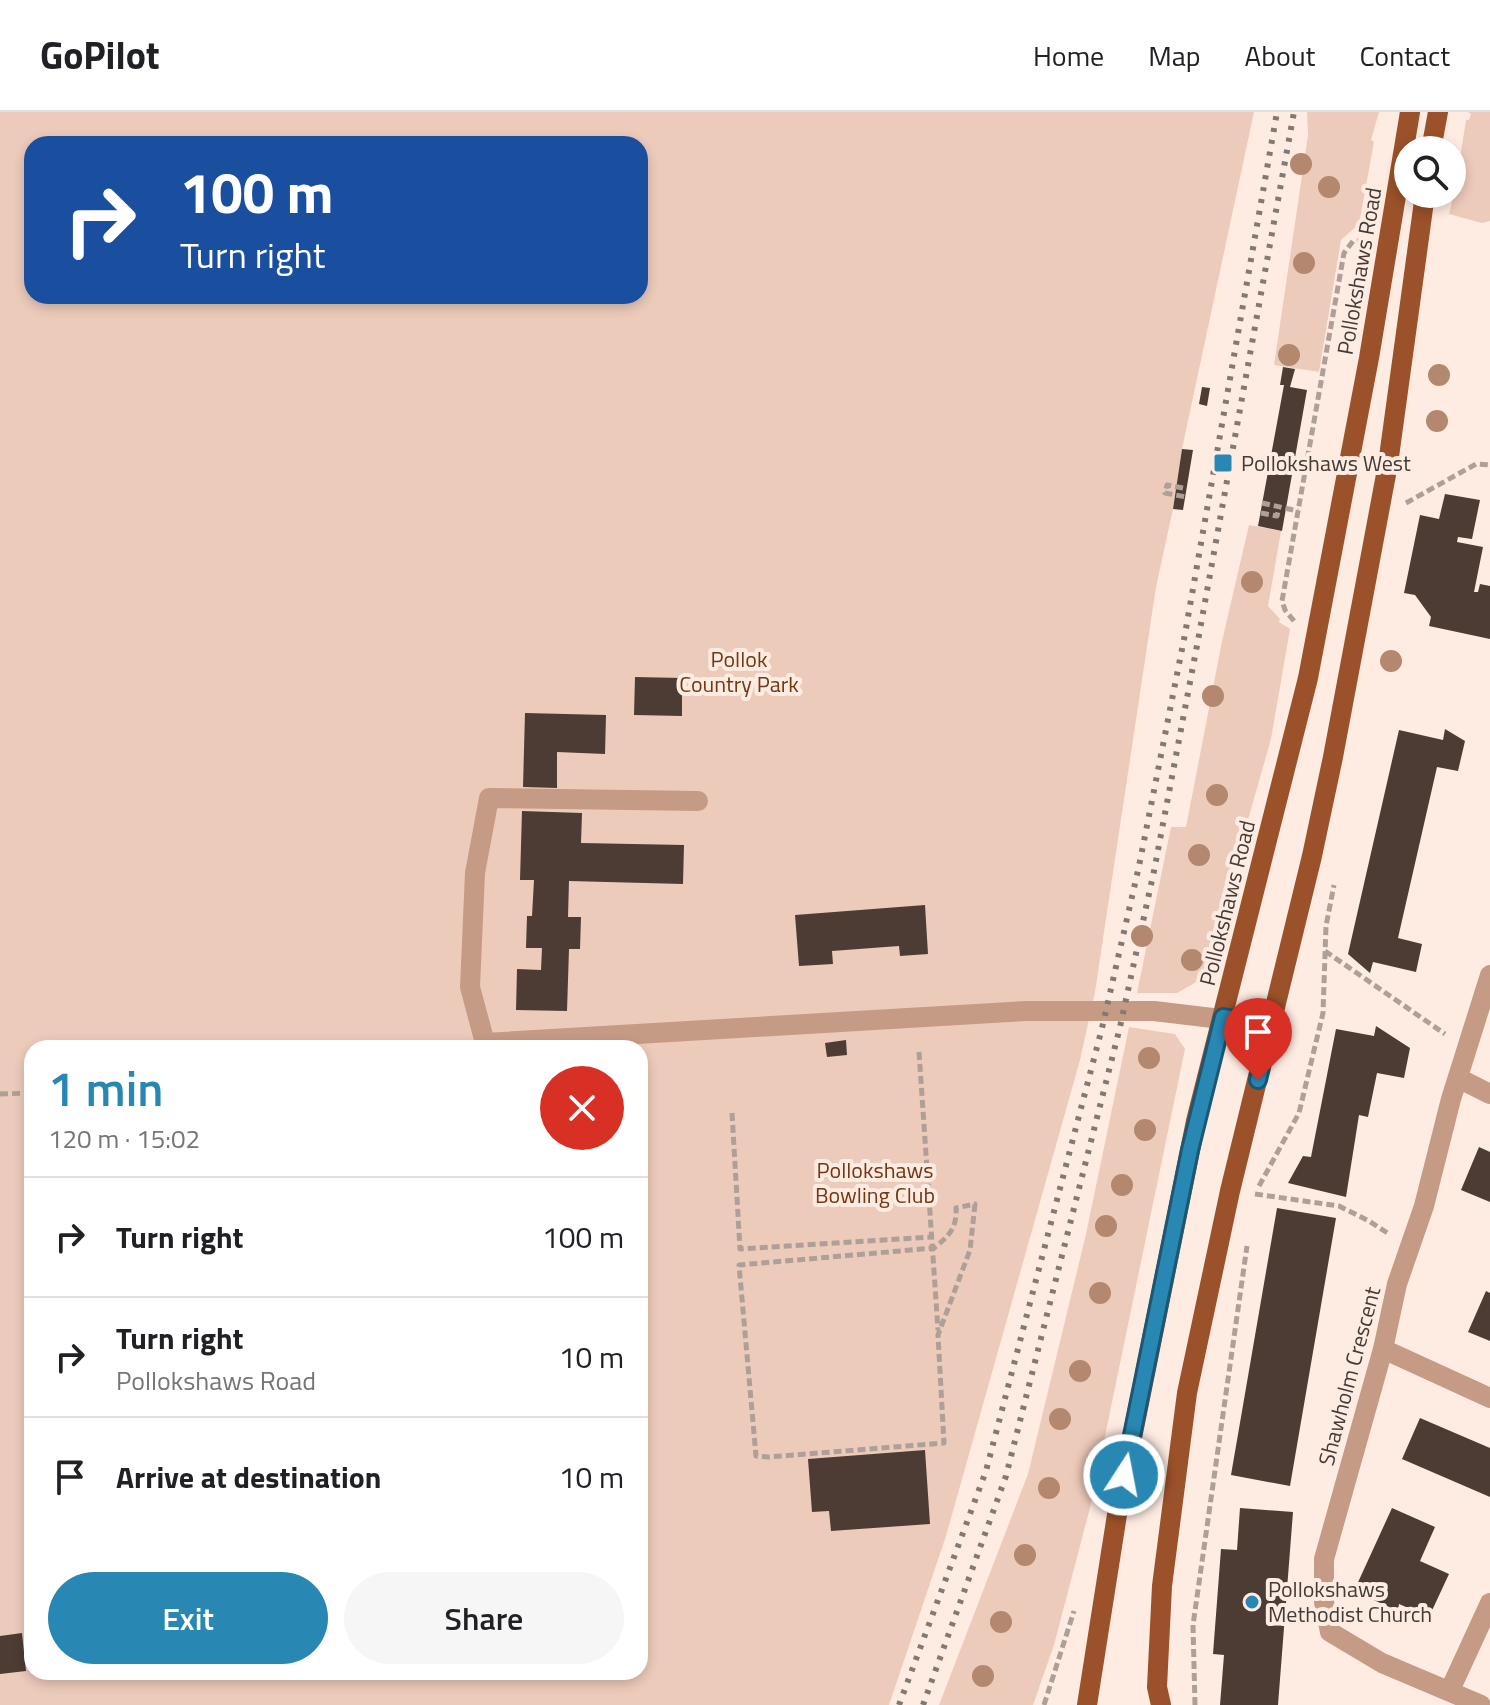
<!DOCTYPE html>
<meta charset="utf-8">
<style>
:root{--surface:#fff;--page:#f6f6f6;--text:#202124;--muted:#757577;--line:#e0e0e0;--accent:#2888b3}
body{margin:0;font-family:"Titillium Web",sans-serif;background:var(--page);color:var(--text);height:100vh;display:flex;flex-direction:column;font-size:30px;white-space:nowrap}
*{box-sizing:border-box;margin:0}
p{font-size:26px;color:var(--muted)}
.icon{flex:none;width:44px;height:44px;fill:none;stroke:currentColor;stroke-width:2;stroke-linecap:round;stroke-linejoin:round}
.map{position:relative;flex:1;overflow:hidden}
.sheet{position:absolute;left:24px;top:928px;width:624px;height:640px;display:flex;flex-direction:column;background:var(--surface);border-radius:24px;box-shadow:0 4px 12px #0003}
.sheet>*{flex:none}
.banner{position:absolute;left:24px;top:24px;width:624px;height:168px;border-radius:24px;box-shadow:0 4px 12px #0003;background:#1a4fa0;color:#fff;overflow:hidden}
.controls{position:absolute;left:1394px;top:24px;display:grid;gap:16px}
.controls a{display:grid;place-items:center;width:72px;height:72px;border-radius:50%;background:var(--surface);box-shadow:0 4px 12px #0003;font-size:40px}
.pin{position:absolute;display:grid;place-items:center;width:68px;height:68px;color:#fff;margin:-82px -34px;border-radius:50% 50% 50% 0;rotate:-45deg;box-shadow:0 0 8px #0007}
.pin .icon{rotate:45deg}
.me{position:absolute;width:88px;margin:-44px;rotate:11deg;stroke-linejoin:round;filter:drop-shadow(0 0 6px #0008)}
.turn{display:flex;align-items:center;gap:28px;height:168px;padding:0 24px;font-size:36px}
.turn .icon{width:104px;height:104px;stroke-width:2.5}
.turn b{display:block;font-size:56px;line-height:68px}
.round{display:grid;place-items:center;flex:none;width:84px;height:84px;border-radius:42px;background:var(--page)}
.summary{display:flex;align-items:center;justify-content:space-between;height:136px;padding:0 24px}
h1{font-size:48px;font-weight:600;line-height:60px;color:var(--accent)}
.primary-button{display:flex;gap:16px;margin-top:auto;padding:16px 24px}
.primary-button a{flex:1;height:92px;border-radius:48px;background:var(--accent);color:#fff;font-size:32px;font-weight:600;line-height:92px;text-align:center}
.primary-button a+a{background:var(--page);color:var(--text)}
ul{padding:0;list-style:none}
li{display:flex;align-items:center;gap:24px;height:120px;padding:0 24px;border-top:2px solid var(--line)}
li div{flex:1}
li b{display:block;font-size:30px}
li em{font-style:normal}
header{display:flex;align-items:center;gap:48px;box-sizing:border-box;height:112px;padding:0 40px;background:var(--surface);border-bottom:2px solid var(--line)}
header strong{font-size:38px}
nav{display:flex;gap:44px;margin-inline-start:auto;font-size:28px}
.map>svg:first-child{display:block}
.green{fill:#edcbbb;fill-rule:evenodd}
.building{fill:#4d3c33}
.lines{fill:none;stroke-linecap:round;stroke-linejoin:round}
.path{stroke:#aea099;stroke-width:5;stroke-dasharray:8 4;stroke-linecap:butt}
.minor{stroke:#c69b86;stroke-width:20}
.major{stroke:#9b5129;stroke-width:20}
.rail{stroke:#847872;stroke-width:6;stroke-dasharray:4 8;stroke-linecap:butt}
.tree{fill:#b3886e}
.route-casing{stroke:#1a5874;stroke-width:20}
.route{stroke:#2888b3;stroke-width:14}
.poi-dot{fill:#2888b3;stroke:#feece3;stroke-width:3}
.labels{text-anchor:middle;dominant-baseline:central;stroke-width:8;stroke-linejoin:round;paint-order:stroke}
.street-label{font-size:22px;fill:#443b37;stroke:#feece3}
.poi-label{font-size:22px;fill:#443b37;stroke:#feece3;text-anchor:start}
.park-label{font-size:22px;fill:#75360f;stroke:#feece3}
</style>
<header>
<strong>GoPilot</strong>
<nav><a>Home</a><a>Map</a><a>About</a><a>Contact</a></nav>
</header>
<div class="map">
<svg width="1490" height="1593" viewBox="0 0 1490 1593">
<rect width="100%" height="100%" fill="#feece3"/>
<!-- green -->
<path class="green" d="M0,0h1254l-72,337 -9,60 -17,78 -61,405 -15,68 -134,476 -57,169h-889zM32,32h608v152h-608zM32,936h608v624h-608z
M1307,0h72l-8,28 3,2 -15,82 -18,16 -22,132 -45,-7 34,-230z
M1468,0h22v109l-8,2 -33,-9 12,-49 -2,-1 7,-44h3l2,-6z
M1249,413l32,6 -13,75 12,13 -1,3 11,7 -19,110 -68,239 -26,15h-40l34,-166h15l36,-186z
M1129,915l46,7 10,15 -94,455 -37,141 -21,60h-94l89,-231 58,-240z"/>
<!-- building -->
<path class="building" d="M1283,255l12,2 -5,18 17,3 -25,141 -24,-5 26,-141h-4z
M1202,275l8,1 -3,18 -8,-2z
M1182,337l11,1 -10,60 -10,-1z
M1445,382l35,6 -8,39 -14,-2 -1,5 26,5 -9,45h4l2,-8 10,2v53l-61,-13 2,-9 -16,-22 -11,-2 16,-78 19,4z
M635,565l47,1v38l-48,-1z
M525,601l81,2 -1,39 -48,-2v36l-34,-1z
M1445,617l20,12 -7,30 -21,-4 -39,171 24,6 -6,28 -43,-10 -3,11 -22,-19 51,-224 44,10z
M522,699l60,2 -1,30 103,2 -1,39 -114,-3 -1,36h13l-1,32h-11l-2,62 -51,-1 1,-41 24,1 1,-22h-16l1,-32h5l2,-36h-14z
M925,793l3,49 -28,2 -1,-10 -67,5 1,13 -34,2 -4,-51z
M1376,914l34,22 -6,30 -27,-5 -9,44 -9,-2 -13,82 -58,-14 15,-27 8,1 25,-128 38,7z
M846,928l1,15 -20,2 -2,-14z
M1479,1035l11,5v50l-29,-12z
M1277,1096l59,10 -46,268 -59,-11z
M1486,1179l4,2v48l-22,-9z
M1420,1306l70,30v49l-88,-38z
M925,1338l5,74 -99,7 -2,-20 -17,1 -4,-53z
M1240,1396l53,4 -15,193h-58l4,-50 -11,-1 8,-105 16,1z
M1392,1396l43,19 -15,34 29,13 -20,43 -30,-13 -1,7 -44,-20z
M22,1521l4,38 -26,3v-38z"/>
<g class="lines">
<!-- path -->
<path class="path" d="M1183,376l-16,-3 -2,8 21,4
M1262,391l36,8
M1406,391l70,-39 14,1
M1261,401l16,3 2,-9
M1294,509l-9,-11 -3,-9 62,-348 9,-12h13
M1325,839l120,83
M447,936l15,-2
M919,940l19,278
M0,982l32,-1
M732,1001l8,136 190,-12
M1259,1074l40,-73 24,-100 3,-87 8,-41
M1255,1082l84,12 30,15 20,13
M975,1092l-5,46 -32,85 6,108 -175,14 -13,-1 -17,-191 195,-17c15,-12 23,-20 22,-40z
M1044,1593l30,-94
M1195,1593l-2,-80 54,-379"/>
<!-- minor -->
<path class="minor" d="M698,689l-209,-3 -14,75 -5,114 15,56 541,-32h128l117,14
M1458,966l32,16
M1383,1237l107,49
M1450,1578l40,-87
M1481,1593l-99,-42 -52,-31 -6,-30v-43l59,-210 14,-65 27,-78 27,-107 39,-124"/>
<!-- major -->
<path class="major" d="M1431,38l7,-38
M1087,1593l32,-203 77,-381 112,-443 61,-320 41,-246
M1161,1593l-4,-18 5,-101 25,-193 43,-202 82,-335 21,-99 55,-293 37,-270"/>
<!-- rail -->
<path class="rail" d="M899,1593l87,-234 116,-443 37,-162 46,-232 92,-522
M923,1593l83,-229 114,-449 34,-156 45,-236 95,-523"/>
</g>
<!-- trees -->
<g class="tree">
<circle cx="1301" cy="52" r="11"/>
<circle cx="1329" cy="75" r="11"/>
<circle cx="1304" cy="151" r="11"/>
<circle cx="1289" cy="243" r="11"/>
<circle cx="1439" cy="263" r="11"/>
<circle cx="1437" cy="309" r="11"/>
<circle cx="1252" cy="470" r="11"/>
<circle cx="1391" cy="549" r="11"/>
<circle cx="1213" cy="584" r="11"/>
<circle cx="1217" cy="683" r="11"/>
<circle cx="1199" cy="743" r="11"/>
<circle cx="1142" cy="824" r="11"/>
<circle cx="1192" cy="848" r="11"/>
<circle cx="1149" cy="946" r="11"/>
<circle cx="1145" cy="1018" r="11"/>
<circle cx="1122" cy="1073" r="11"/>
<circle cx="1106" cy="1114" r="11"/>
<circle cx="1100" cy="1181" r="11"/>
<circle cx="1080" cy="1259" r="11"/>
<circle cx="1060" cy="1307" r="11"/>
<circle cx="1049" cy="1376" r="11"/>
<circle cx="1025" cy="1443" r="11"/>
<circle cx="1001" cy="1510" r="11"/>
<circle cx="983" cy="1564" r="11"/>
</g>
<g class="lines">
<!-- route casing -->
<g class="route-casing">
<path id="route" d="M1124,1363l66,-325 33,-133 48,8 -13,55"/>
</g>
<!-- route -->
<use href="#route" class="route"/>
</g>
<!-- markers -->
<g class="poi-dot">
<rect x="1213" y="341" width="20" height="20" rx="4"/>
<circle cx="1252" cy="1490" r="8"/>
</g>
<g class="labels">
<!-- street labels -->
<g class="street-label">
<text transform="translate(1359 159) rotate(-80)">Pollokshaws Road</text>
<text transform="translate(1227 791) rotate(-76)">Pollokshaws Road</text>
<text transform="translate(1349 1264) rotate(-75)">Shawholm Crescent</text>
</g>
<!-- poi labels -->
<g class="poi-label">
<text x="1241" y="351">Pollokshaws West</text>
<text x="1268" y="1477">Pollokshaws<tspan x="1268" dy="25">Methodist Church</tspan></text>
</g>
<!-- park labels -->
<g class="park-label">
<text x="739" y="547">Pollok<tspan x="739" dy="25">Country Park</tspan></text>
<text x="875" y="1058">Pollokshaws<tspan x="875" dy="25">Bowling Club</tspan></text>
</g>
</g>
</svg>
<div class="controls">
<a><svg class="icon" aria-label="search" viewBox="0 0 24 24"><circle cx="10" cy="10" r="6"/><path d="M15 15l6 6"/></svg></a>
</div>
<div class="pin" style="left:1258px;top:968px;background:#d93025"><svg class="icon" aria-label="arrive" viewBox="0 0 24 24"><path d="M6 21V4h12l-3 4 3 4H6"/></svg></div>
<svg class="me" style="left:1124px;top:1363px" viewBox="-20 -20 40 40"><circle r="17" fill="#2888b3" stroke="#fff" stroke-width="3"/><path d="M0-11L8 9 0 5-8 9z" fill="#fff"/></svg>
<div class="banner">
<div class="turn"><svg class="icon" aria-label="right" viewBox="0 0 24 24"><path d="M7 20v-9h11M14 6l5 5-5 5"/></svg><div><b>100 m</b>Turn right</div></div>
</div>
<section class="sheet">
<div class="summary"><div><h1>1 min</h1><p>120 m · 15:02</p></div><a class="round" style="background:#d93025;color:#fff"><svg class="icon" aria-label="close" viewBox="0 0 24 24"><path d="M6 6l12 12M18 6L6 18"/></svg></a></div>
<ul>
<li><svg class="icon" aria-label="right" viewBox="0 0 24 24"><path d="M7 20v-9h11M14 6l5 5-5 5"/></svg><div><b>Turn right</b></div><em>100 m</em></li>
<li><svg class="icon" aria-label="right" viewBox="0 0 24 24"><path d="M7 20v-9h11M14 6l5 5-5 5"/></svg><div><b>Turn right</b><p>Pollokshaws Road</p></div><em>10 m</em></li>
<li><svg class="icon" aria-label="arrive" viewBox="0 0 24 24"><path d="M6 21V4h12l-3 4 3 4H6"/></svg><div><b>Arrive at destination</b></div><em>10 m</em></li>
</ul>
<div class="primary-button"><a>Exit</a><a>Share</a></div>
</section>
</div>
